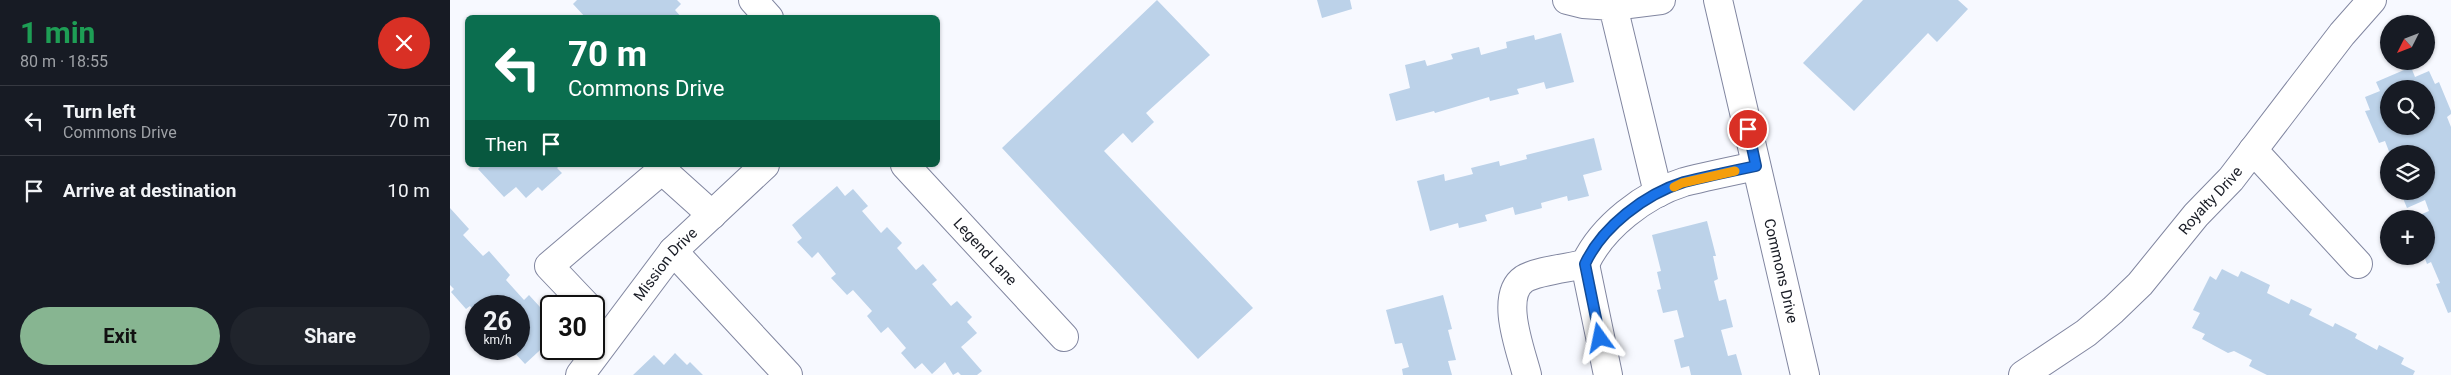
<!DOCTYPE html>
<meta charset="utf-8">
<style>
:root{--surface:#171b24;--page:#20242c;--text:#f1f3f6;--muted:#9ea1a6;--line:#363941;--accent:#87b591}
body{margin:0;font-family:Roboto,sans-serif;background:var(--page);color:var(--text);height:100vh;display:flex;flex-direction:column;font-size:19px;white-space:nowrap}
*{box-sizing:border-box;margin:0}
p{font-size:16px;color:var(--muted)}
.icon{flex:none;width:28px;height:28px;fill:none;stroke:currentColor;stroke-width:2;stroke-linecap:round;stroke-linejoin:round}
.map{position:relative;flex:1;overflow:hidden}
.drawer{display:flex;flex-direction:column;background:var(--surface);width:450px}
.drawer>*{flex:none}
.top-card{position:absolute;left:15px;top:15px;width:475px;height:152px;border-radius:8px;box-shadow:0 1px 4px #0004;background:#0b6e4f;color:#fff;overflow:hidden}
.needle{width:32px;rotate:228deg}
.tools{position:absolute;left:1930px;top:15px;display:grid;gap:10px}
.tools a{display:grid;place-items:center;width:55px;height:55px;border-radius:50%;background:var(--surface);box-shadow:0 1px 4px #0004;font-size:25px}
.speed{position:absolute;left:15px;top:295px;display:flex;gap:10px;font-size:25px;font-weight:700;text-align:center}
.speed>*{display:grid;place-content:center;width:65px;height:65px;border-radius:50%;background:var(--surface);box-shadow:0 1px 4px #0004;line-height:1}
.speed small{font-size:12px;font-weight:400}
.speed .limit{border:2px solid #111;border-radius:8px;background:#fff;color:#111}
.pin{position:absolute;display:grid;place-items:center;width:42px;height:42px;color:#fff;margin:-21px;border:2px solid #fff;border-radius:50%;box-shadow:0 1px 5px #0007}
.me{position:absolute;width:55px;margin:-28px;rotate:348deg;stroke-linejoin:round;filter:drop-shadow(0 0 4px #0008)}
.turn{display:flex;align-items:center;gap:18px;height:105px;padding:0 20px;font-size:22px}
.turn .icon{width:65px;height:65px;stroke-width:2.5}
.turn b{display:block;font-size:35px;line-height:42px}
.then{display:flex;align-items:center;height:48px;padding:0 20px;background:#0003;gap:10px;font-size:19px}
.round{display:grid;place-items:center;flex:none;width:52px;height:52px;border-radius:26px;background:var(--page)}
.headline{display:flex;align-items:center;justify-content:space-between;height:85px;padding:0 20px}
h1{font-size:30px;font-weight:700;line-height:38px;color:#1e9e55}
.primary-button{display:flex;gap:10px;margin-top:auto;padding:10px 20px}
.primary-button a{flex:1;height:58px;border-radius:30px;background:var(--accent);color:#111;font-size:20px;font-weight:700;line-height:58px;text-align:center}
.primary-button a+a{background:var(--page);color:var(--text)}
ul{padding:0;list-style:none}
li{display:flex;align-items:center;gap:15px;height:70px;padding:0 20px;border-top:1px solid var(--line)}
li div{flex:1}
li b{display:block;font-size:19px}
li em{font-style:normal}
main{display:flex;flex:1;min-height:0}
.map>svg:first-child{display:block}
.building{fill:#bcd2e9;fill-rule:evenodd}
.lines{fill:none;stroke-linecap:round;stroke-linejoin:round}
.minor-casing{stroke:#8186a0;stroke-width:30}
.minor{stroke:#fff;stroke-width:28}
.route-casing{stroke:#114b97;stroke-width:12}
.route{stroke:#1a73e8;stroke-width:9}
.slow{stroke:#f59e0b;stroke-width:9}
.labels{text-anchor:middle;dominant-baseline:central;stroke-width:4;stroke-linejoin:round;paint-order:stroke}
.street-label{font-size:15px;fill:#191c25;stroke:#f7f9ff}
</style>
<main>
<section class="drawer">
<div class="headline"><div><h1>1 min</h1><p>80 m · 18:55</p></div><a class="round" style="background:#d93025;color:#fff"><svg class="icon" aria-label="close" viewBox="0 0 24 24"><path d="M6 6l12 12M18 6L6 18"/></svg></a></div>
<ul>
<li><svg class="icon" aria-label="left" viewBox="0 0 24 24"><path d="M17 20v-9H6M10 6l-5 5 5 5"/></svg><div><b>Turn left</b><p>Commons Drive</p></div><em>70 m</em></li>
<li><svg class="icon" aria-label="arrive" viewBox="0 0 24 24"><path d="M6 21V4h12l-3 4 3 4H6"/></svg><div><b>Arrive at destination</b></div><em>10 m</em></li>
</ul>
<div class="primary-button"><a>Exit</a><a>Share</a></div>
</section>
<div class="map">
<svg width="2001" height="375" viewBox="0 0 2001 375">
<rect width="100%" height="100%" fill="#f7f9ff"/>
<!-- building -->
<path class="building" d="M127,0h100l4,4 -6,6 7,8h-86l-2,-3 -8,3 -13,-14z
M707,0l53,55 -64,58 8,9 -22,21 -9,-10 -19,18 149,157 -55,51 -196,-211z
M867,0h33l2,9 -30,9z
M1413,0h95l10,9 -31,33 -9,-9 -74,78 -51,-48z
M1111,33l13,49 -28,7 -2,-7 -27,7 2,5 -29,7 -1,-4 -54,16 -1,-2 -38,10 -7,-27 21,-6 -5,-23 20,-5 2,6 26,-7 -2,-5 28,-7 2,8 26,-7 -1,-6 28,-7 1,5z
M1961,67l4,10 14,-6 6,13 4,-2 12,29v3l-4,3 4,10v185l-3,1 -12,-29 4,-1 -9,-21 -4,2 -3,-8h2v-37h-10l-1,-2 14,-6 -4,-11 -18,8 -7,-17h26v-37h-36l-5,-13 -6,2 -14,-32 5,-1 -5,-13 15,-6 -4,-9zM1939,89h37v37h-37z
M1144,138l8,32 -19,5 6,21 -21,5 -1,-5 -26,7 1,5 -27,7 -2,-8 -28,8 2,6 -28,7 -1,-5 -28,8 -13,-50 27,-7 1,7 28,-7 -2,-6 28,-7 1,5 27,-7 -1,-4z
M32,165h78l-3,3 5,5 -20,18 -4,-4 -12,11 -10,-11 -12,10 -26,-28z
M387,186l8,10 8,-7 15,17 -6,5 19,22 6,-6 15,16 -5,5 19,22 7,-6 14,16 -5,4 19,22 6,-5 15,16 -5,5 10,11 -16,14 21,24 -5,4h-16l-3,-3 -5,3 -8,-13 -13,12 -10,-11 -7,6 -14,-16 5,-5 -18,-21 -7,6 -14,-17 5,-5 -19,-21 -6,5 -16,-17 5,-4 -18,-22 -6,6 -15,-16 5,-4 -10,-13z
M0,208l19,21 -6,6 20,21 6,-5 21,24 -4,5 18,20 5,-5 22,24 -5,6 5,5v10l-26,24 -13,-14 -4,4 -5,-5h16v-43h-43v7l-6,-7 -4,3 -15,-17 3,-3 -4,-4z
M1257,221l9,35h-3l5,23 -4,2 5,20 7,-2 7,28 -12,3 7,26 8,-2 6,21h-51l-2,-9 -8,2 -7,-28 10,-3 -7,-27 -14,3 -6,-23 4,-1 -4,-17 4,-1 -9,-36z
M1772,269l16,8 3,-6 29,14 -3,8 22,11 2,-5 21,10 -3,6 24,12 2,-4 22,11 -2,4 22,12 2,-5 25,13 -3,6 14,7 -2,4h-146l-18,-9 3,-6 -18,-9 -6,2 -26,-14 3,-5 -13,-6 8,-15 -7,-3 17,-34 6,4z
M993,295l9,34 -4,1 8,30 -8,1 4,14h-49l-1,-6 7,-2 -7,-24 -7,1 -9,-34z
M225,353l12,12 3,-3 13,13h-70l21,-20 10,10z"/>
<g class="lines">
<!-- minor casing -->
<g class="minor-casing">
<g id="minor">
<path d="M303,0l16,18"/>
<path d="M1117,0l16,4 30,2 45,187"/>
<path id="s1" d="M1268,0l87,375"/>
<path d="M1163,6l48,-6"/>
<path d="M1803,150l105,114"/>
<path id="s2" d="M455,165l159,172"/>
<path d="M223,251l115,124"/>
<path d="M1135,264c17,-37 60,-70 99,-82 24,-6 48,-11 72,-16"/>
<path d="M137,306l-38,-40 113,-96 50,45"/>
<path id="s3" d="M130,375l93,-124 92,-86"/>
<path d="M1077,375c-6,-24 -28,-79 -3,-96 13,-8 44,-11 61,-15l23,111"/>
<path id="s4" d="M1573,375l63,-42 27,-23 27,-26 56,-69 35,-36 111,-145 30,-34"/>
</g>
</g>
<!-- minor -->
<use href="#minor" class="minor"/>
</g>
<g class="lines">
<!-- route casing -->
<g class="route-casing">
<path id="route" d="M1150,338l-15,-74c17,-37 60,-70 99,-82 24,-6 48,-11 72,-16l-8,-37"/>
</g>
<!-- route -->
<use href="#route" class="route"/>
<!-- slow -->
<path class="slow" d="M1224,187l8,-4 53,-12"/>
</g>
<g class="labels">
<!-- street labels -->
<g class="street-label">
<text stroke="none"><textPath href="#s4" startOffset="258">Royalty Drive</textPath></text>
<text stroke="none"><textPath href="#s2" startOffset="118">Legend Lane</textPath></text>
<text stroke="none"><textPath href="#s3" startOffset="140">Mission Drive</textPath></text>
<text stroke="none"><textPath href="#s1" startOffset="278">Commons Drive</textPath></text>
</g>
</g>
</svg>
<div class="tools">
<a><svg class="needle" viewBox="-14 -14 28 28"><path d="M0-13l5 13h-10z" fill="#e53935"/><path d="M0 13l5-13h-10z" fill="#9ea1a6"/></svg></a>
<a><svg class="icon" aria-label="search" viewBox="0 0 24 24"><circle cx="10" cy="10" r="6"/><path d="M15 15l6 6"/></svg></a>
<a><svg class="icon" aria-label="layers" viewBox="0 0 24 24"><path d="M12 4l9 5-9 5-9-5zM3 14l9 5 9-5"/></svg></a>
<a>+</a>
</div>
<div class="speed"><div>26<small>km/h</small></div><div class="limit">30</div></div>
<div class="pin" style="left:1298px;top:129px;background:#d93025"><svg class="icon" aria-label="arrive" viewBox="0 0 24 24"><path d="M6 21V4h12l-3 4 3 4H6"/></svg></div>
<svg class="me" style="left:1150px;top:338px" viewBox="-20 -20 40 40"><path d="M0-17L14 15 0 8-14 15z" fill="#1a73e8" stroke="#fff" stroke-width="4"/></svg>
<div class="top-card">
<div class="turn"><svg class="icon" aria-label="left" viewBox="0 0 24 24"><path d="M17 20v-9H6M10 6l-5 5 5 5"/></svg><div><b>70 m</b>Commons Drive</div></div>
<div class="then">Then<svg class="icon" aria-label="arrive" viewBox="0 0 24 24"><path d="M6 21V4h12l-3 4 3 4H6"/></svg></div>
</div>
</div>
</main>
